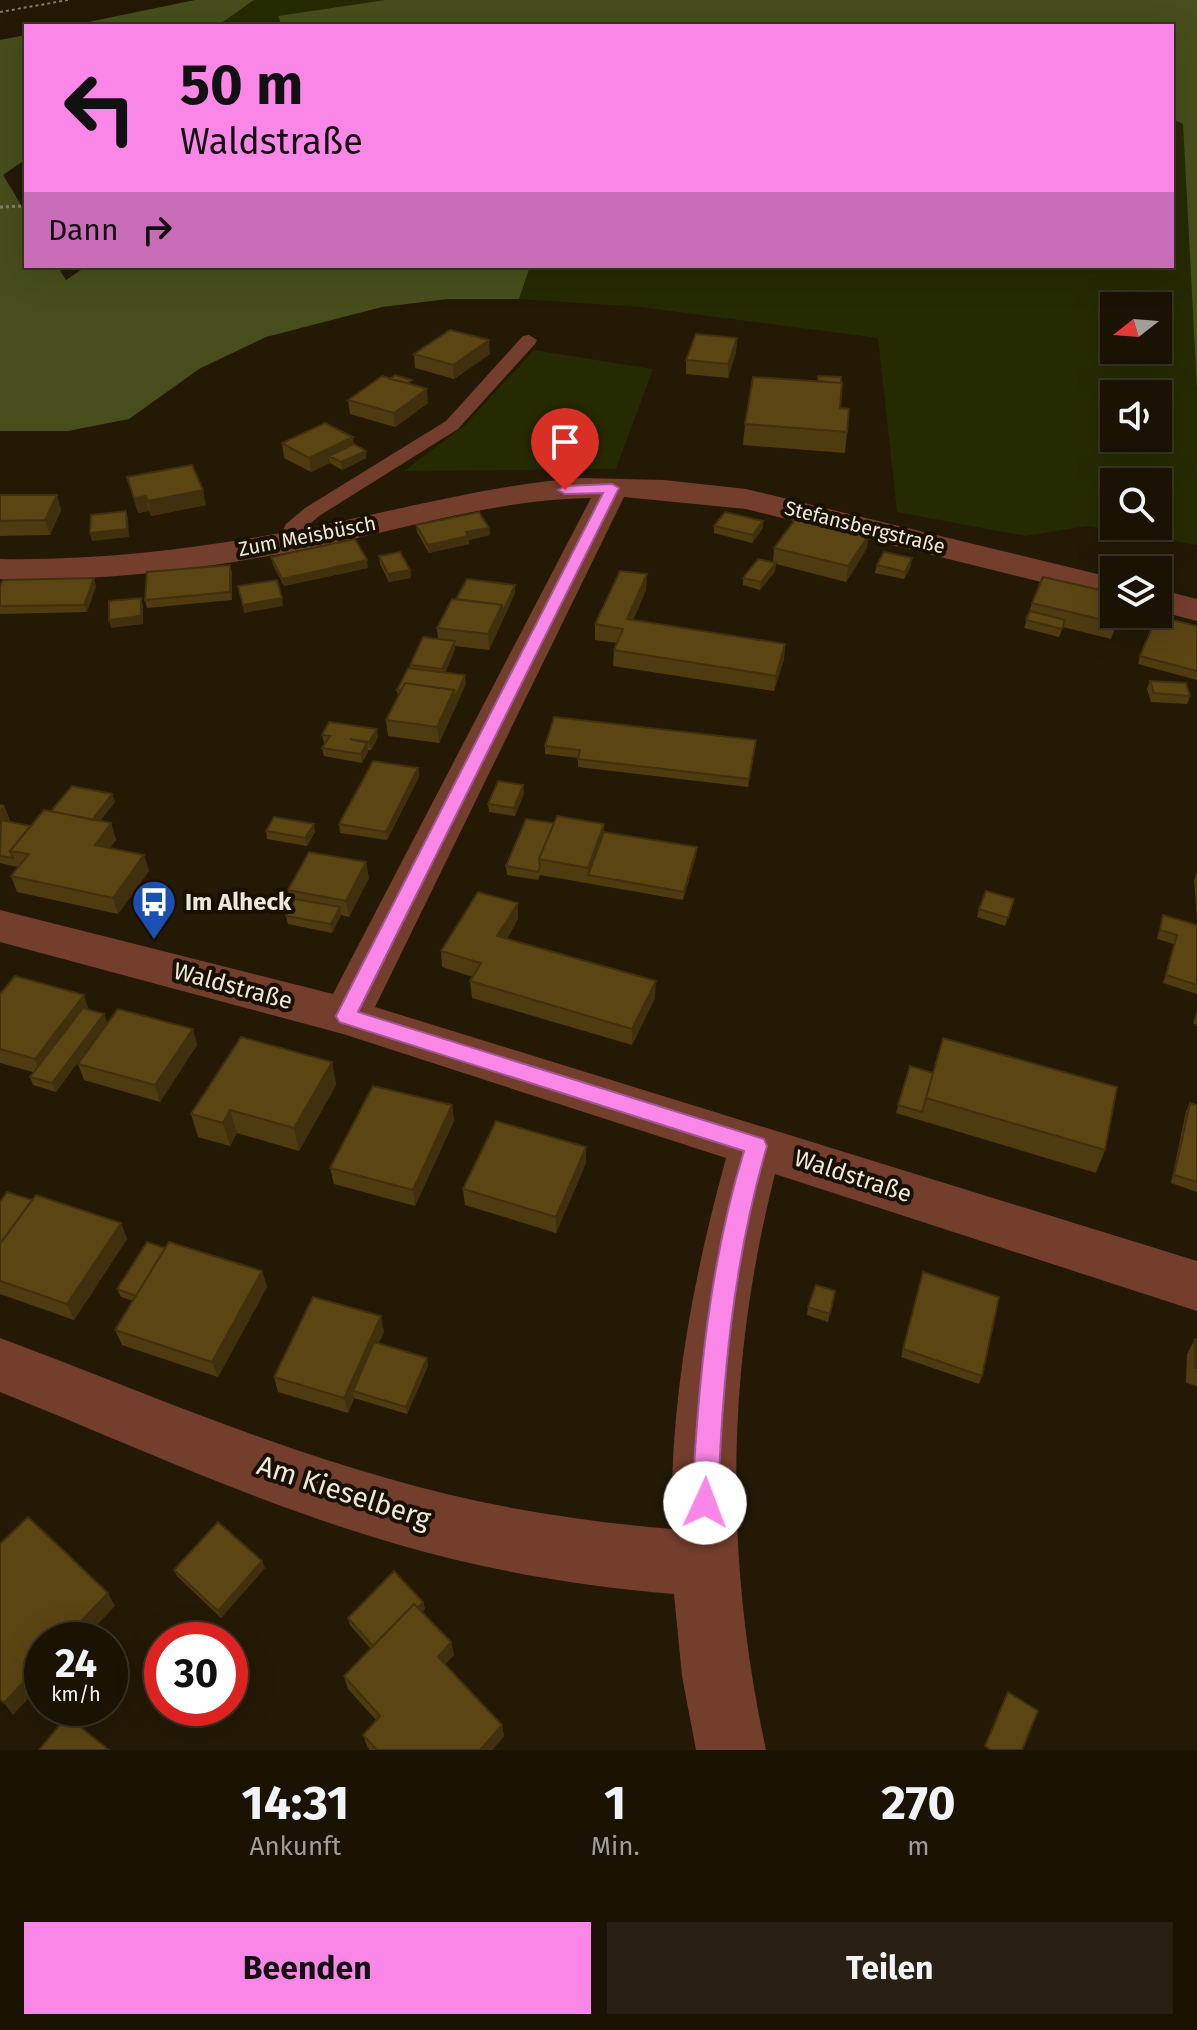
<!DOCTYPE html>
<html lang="de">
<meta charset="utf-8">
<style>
:root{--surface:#1a1304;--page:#272013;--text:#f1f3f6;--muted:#9f9e9a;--line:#383226;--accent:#fa87e7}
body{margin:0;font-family:"Fira Sans",sans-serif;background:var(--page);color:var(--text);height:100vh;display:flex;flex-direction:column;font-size:30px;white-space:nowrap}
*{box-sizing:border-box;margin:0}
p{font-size:26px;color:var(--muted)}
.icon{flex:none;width:44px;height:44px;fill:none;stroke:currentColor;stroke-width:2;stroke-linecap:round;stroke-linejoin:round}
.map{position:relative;height:1750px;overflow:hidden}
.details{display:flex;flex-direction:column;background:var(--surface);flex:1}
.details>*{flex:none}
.hud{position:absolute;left:24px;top:24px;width:1150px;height:244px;border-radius:0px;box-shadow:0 8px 32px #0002,0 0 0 2px var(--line);background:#fa87e7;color:#111;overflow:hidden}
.needle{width:52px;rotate:253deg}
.controls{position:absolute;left:1100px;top:292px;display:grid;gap:16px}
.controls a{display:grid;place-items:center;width:72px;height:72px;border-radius:0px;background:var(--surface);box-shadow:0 8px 32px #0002,0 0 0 2px var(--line);font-size:40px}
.speed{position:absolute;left:24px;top:1622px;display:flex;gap:16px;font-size:40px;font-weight:700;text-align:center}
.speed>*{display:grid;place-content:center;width:104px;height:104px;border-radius:50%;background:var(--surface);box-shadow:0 8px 32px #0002,0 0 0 2px var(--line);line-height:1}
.speed small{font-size:20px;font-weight:400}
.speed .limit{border:12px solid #d22;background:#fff;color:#111}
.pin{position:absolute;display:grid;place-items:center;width:68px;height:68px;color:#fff;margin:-82px -34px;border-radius:50% 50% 50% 0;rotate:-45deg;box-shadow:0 0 8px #0007}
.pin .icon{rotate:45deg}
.me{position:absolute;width:88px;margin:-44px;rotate:2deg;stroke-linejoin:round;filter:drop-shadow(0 0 6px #0008)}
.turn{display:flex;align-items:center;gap:28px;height:168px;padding:0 24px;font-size:36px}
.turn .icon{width:104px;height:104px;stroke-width:2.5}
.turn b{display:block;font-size:56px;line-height:68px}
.then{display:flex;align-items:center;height:76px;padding:0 24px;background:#0003;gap:16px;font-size:30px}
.eta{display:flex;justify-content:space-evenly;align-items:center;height:136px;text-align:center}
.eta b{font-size:48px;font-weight:700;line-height:56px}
.action{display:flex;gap:16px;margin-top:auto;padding:16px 24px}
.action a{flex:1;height:92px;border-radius:0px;background:var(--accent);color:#111;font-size:32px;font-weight:700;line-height:92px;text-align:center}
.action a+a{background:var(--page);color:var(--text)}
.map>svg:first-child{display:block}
.green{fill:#252a00;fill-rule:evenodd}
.forest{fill:#474e1c}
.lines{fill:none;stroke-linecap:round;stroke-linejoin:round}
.path-far1{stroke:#847c6c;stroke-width:2;stroke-dasharray:3 3;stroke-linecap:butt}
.path{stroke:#847c6c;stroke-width:3;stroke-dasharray:3 3;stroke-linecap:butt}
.service{fill:#743e2c;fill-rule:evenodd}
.minor{fill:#743e2c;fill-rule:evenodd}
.wall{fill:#4e3b10}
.shaded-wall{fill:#40300d}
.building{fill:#5b4513;stroke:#40300d;stroke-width:2}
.route{fill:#fa87e7;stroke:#a25896;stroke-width:2}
.labels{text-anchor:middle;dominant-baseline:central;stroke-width:8;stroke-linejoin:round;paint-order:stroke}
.far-street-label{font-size:20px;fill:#eee7db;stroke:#191000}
.poi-label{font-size:24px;font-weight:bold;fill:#eee7db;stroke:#191000;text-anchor:start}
.street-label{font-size:24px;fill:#eee7db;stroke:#191000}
.near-street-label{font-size:28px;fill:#eee7db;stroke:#191000}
</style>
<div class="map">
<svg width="1197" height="1750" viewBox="0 0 1197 1750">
<rect width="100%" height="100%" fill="#231905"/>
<!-- green -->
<path class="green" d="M254,0h131l-106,16 3,10h-65z
M1172,119l11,4 14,267v155l-109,-19 -63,10 -128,-24 -19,-174 -238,-31 -121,-8 11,-33h642zM1114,306h44v44h-44zM1114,394h44v44h-44zM1114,482h44v44h-44z
M534,350l119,19 -37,100 -212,2 61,-46z"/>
<!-- forest -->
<path class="forest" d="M195,0h59l-37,26h-148z
M385,0h812v390l-14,-266 -11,-5v-93h-890l-4,-10z
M26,35v124l-23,16 23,38v53h31l9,14 21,-14h443l-11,33h-71l-66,8 -116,30 -67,32 -70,50 -61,12h-68v-391z"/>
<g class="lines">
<!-- path-far1 -->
<path class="path-far1" d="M0,12l68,-12"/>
<!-- path -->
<path class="path" d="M0,207l26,-1"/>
<!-- service -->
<path class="service" d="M529,335l8,5 -2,4 -77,85 -139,87 -17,15 -7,14h-14l-3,-4 8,-17 19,-16 141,-87 77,-85z"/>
<!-- minor -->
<path class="minor" d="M582,478l82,2 82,9 368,89v22l-368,-91 -122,-12 -249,510 822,254v50l-422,-137c-49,194 -51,381 -9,576h-70l-14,-74 -8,-82c-95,-8 -190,-24 -281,-51 -135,-39 -263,-99 -393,-151v-54c129,48 257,104 390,141 92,27 187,42 282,50 -3,-125 21,-251 54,-371l-383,-124 -343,-92v-32l333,84 258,-496c-86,1 -169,26 -252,44 -112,24 -224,40 -339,37v-20c114,2 226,-14 337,-37 82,-17 161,-38 245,-44z
M1158,589l39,10v22l-39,-10z"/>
</g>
<!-- wall -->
<path class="wall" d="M737,338l-1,14 -8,26 -42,-4v-14z
M414,354h76l-36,25 -39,-11z
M412,385l16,18 -33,24 -45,-13 -2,-14z
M840,408l7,24 -2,21 -102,-8 2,-21z
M282,443l72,1 12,14 -24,12 -12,-7 -19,9 -27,-14z
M127,477l79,28 -55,11 -2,-5 -11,2z
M0,495l61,15 -11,25 -50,1z
M416,525l73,3 1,7 -21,5v4l-40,9 -12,-21z
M714,526l49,2 -11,15 -38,-10z
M869,535l-3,15 -20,32 -70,-18 -1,7 -15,19 -17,-5v-7l30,-16 1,-14z
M379,556l31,14 1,8 -22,4 -9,-18z
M271,557l97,11 -84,18 -11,-21z
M230,565l2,8v27l-85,8 -2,-8z
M877,565l34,1 -7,13 -29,-6z
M515,585v8l-26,57 -34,-4v3l-10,24 21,11 -27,59 -51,-7 -2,-16 12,-23 -1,-7 13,-22v-3l28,-26 -1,-11 19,-29z
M0,586h96l-9,26 -87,2z
M646,590l-13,30 152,24 -1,15 -10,32 -161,-25 1,-16 3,-7 -22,-3v-16z
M1032,603l82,11h6l-9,25 -48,-12 -4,10 -35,-9z
M1197,626v54l-59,-16 2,-8z
M1150,681l40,15 -3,8 -36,-2 -4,-13z
M322,735l56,2 -7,13h-3v2l-6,11 -38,-7 -2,-8 3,-4 -1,-1z
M545,746l210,2 -7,39 -170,-20v-9l-33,-4z
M418,768l1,9 -32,63 -47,-7 -1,-9z
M524,793l-9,23 -26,-4 -1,-8z
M112,794l3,8 -15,19 11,2 5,17 -7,8 35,7 5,16 -31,43 -101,-22 -6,-16 7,-9 -18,-4v-59l4,1 6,17 20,4 21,-15z
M554,823l50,1v8l93,15 -1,9 -13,44 -143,-25 -2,5 -31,-5 -1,-9z
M266,831l49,1 -8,14 -40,-7z
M1197,872v49l-3,-41z
M369,878l-20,39 -8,-2 -9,18 -44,-9 -2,-8 5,-10 -3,-16z
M1014,899l-9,27 -28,-9 2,-8z
M1163,915l34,10v69l-34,-11 11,-39 -17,-5z
M518,919l-11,20 148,59 -23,47 -160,-47 -2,-17 3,-4 -31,-10 -1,-16z
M0,994l89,16 18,12 -51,70 -23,-7 -3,-8 3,-5 -33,-9z
M1197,1010v15l-4,-1z
M197,1045l-37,57 -76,-22 -6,-16z
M332,1062l4,23 -37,66 -62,-18 -7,13 -32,-9 -7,-23z
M910,1066l195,84 -9,23 -200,-60z
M1190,1103l7,2v87l-26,-9 15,-72z
M452,1105l2,16 -39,85 -81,-22 -4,-16z
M586,1147v16l-30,70 -91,-28 -2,-16z
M32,1200l89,23 6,16 -53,81 -74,-26v-92z
M165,1248l97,23 5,16 -49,90 -96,-32 -7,-15 18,-29 -12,-4 -4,-8z
M923,1272l59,104 -3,8 -78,-27z
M835,1291l-7,31 -21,-7 1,-8z
M384,1332l-6,12 49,14 1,8 -21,48 -53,-16 -6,15 -70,-21 -4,-15z
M1195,1339l2,1v46l-11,-3 1,-29z
M265,1568l-44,50 -44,-42 -3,-6z
M423,1602l2,7 -3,3 29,30 3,13 -9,9 57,61 2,11 -12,14h-122l-3,-4 -4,-11 13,-15 -28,-31 -4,-13 27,-27 -21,-24 -2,-7z"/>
<!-- shaded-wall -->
<path class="shaded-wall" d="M737,338l-1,14 -8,26v-14z
M489,340l1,14 -36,25 -1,-14z
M427,389l1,14 -33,24 -1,-14z
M353,437l2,15 -26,4 1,7 -19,9 -2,-14z
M366,451v7l-24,12 -1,-8z
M203,490l3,15 -55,11 -3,-15z
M57,495l4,15 -11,25 -5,-15z
M146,496l3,15 -11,2 -4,-15z
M126,511l2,8 1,18 -37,4 -2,-8z
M763,521v7l-11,15 1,-8z
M489,528l1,7 -21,5v4l-40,9 -1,-8 38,-13z
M869,535l-3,15 -20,32 2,-16z
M912,558l-1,8 -7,13 1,-7z
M367,560l1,8 -84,18 -2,-7z
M776,563l-1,8 -15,19 1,-8z
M230,565l2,8v27l-2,-8z
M410,570l1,8 -22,4 -1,-8z
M647,574l-1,16 -19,45v-16z
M94,578l2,8 -9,26 -3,-7z
M515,585v8l-26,57 -1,-16 14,-29z
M141,598l2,7v19l-32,4 -2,-8z
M282,598l1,8 -39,7 -1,-8z
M455,641v8l-12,28 -1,-8z
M785,644l-1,15 -10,32 2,-15z
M465,675l1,9 -27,59 -2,-16 17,-37z
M377,729l1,8 -7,13 -2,-8z
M367,743l1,9 -6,11 -1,-9z
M418,768l1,9 -32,63 -1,-8z
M523,785l1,8 -9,23 -1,-8z
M112,794l3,8 -25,32 -2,-8z
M4,805l6,16 -10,12v-23z
M111,823l5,17 -16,21 -5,-16z
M314,824l1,8 -8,14 -2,-8z
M604,824v16l-16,35v-7z
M697,847l-1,9 -13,44 1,-8z
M144,855l5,16 -31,43 -5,-16z
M366,862l3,16 -20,39 -3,-16z
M518,903v16l-19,33 -2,-16z
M340,907l1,8 -9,18 -1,-9z
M656,981l-1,17 -23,47v-16z
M84,995l5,16 -48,64 -6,-16z
M104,1014l3,8 -51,70 -4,-9z
M193,1029l4,16 -37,57 -5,-17z
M332,1062l4,23 -37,66 -5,-23z
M452,1105l2,16 -39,85 -2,-16z
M230,1110l7,23 -7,13 -7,-23z
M586,1147v16l-30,70v-16z
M121,1223l6,16 -53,81 -7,-16z
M262,1271l5,16 -49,90 -6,-15z
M381,1316l3,16 -27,60 -4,-1 1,7 -6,15 -4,-15z
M427,1358l1,8 -21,48 -1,-7z
M262,1561l3,7 -44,50 -3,-7z
M108,1593l7,13 -32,34h-20z
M423,1602l2,7 -47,48z
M451,1642l3,13 -14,14 -2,-12z
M42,1662v22l-29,31 -9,-12z
M502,1725l2,11 -12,14h-12z"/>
<!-- building -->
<path class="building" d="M450,330l39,10 -36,25 -39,-11z
M696,334l41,4 -9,26 -42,-4z
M395,375l17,5 -5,3 -17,-4z
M382,376l45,13 -33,24 -46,-13z
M818,376l23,1v6l-23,-2z
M753,377l89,6 -2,25 9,1 -2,23 -102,-8z
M325,423l28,14 -44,21 -27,-15z
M354,444l12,7 -25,11 -12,-6z
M192,465l11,25 -55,11 -2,-5 -12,2 -7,-21z
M0,495h57l-12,25 -45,1z
M126,511l1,18 -37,4 1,-18z
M479,512l10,16 -23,4 2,4 -40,9 -12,-20z
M725,512l38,9 -10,14 -39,-9z
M797,517l72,18 -21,31 -74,-18z
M355,539l12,21 -85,19 -11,-22z
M400,552l10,18 -22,4 -9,-18z
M884,552l28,6 -7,14 -28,-7z
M758,559l18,4 -15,19 -18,-4z
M230,565v27l-85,8 2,-28z
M620,571l27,3 -20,45 158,25 -9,32 -162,-26 9,-21 -28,-5z
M1043,577l71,16v21h5l-3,9 -84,-20z
M94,578l-10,27 -84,1v-20l3,-6z
M467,579l48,6 -13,28v-8l-46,-6z
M277,580l5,18 -39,7 -5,-19z
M141,598v18l-32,4v-19z
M452,599l50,6 -14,29 -51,-6z
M1030,611l35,9 -3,9 -36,-9z
M1157,616l40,10v45l-57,-15z
M423,637l32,4 -13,28 -32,-4z
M408,668l57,7 -10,23 -1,-8 -49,-7 -4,7h-4z
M1150,681l36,2 4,13 -36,-3z
M405,683l49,7 -17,37 -51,-7z
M554,717l202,23 -7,39 -171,-20 2,-9 -35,-4z
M329,722l48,7 -8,13 -19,-3 17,4 -6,11 -39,-6 8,-12 -8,-1z
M373,761l45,7 -32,64 -47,-8z
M498,781l25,4 -9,23 -26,-4z
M72,786l40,8 -20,26 -41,-9z
M44,810l67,13 -16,22 49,10 -31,43 -102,-22 18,-22 -19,-3z
M557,816l47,8 -16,44 -49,-9z
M274,817l40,7 -9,14 -39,-7z
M526,819l28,4 -15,36 1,9 -2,4 -32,-6z
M1,820l29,6 -20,25 3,7 -13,-2z
M604,832l93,15 -13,45 -96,-17z
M309,852l57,10 -20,39 -58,-11z
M986,891l28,8 -6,19 -29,-9z
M478,892l40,11 -21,33 159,45 -24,48 -162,-48 11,-18 -40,-12z
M295,899l45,8 -9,17 -45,-8z
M1163,915l34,10v60l-31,-10 11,-40 -17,-5z
M15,976l69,19 -49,64 -35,-10v-55z
M83,1008l21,6 -52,69 -22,-6z
M118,1009l75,20 -38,56 -77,-21z
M241,1037l91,25 -38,66 -64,-18 -7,13 -32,-9z
M943,1038l174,49 -12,63 -179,-52z
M910,1066l23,7 -11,39 -24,-7z
M373,1086l79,19 -39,85 -83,-22z
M1190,1103l7,2v77l-23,-7z
M496,1121l90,26 -30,70 -93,-28z
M7,1192l25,8 -31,42 -1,-1v-39z
M36,1195l85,28 -54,81 -67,-23v-37z
M147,1242l18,6 -29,48 -19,-7z
M169,1242l93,29 -50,91 -97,-32z
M923,1272l76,25 -17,79 -79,-27z
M816,1285l19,6 -5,23 -22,-7z
M313,1297l68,19 -37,82 -70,-21z
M1195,1339l2,1v28h-2z
M374,1342l53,16 -21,49 -53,-16z
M28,1517l80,76 -45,47h-21v22l-38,41 -4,-4v-155z
M218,1522l44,39 -44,50 -44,-41z
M394,1571l29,31 -5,6 -4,-4 -41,42 -25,-28z
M414,1604l37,38 -13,15 64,68 -22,25h-103l-14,-15 17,-19 -36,-40z
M1008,1692l30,19 -16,39h-31l-6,-4z
M67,1716l42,34h-70z"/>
<!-- route -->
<path class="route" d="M612,484l7,4 -261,524 406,127 3,7c-34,116 -45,236 -49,357l-4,9 -9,4 -9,-4 -4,-9c6,-119 17,-238 52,-352l-405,-129 -3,-6 267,-523 -38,1 -7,-4 7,-4z"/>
<!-- icons -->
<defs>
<g id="bus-pin" transform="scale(2.3)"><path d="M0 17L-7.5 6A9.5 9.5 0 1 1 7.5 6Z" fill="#1a4fb4" stroke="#191000"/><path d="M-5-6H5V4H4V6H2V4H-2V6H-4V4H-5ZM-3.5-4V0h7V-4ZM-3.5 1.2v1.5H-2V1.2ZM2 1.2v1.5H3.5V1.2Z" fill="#fff"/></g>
</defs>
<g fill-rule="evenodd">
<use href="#bus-pin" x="154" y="902"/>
</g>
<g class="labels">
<!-- far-street labels -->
<g class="far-street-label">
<text transform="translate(865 527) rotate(14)">Stefansbergstraße</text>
<text transform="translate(307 536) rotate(-11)">Zum Meisbüsch</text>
</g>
<!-- poi labels -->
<g class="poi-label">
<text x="185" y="902">Im Alheck</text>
</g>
<!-- street labels -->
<g class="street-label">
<text transform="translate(233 986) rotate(15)">Waldstraße</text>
<text transform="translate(853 1176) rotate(18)">Waldstraße</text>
</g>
<!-- near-street labels -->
<g class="near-street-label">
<text transform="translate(344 1492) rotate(18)">Am Kieselberg</text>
</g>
</g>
</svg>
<div class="controls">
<a><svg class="needle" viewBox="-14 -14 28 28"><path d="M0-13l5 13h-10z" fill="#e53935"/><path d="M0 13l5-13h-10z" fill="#9f9e9a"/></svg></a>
<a><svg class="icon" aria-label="sound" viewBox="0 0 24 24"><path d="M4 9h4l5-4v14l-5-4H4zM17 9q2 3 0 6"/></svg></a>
<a><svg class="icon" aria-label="search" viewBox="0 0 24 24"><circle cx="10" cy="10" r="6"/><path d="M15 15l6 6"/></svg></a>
<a><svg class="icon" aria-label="layers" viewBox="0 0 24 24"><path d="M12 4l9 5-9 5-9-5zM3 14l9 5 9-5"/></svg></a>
</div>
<div class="speed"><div>24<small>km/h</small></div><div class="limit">30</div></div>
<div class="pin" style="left:565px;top:490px;background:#d93025"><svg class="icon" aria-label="arrive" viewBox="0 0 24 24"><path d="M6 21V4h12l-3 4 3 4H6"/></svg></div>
<svg class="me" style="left:705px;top:1503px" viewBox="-20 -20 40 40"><circle r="19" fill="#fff"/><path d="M0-13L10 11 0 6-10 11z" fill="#fa87e7"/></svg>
<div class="hud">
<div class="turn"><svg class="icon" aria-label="left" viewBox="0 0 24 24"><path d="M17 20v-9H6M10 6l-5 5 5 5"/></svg><div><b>50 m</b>Waldstraße</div></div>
<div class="then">Dann<svg class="icon" aria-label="right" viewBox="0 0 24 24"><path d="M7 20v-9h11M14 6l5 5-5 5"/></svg></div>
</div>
</div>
<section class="details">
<div class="eta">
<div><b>14:31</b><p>Ankunft</p></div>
<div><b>1</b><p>Min.</p></div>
<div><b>270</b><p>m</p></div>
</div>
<div class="action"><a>Beenden</a><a>Teilen</a></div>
</section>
